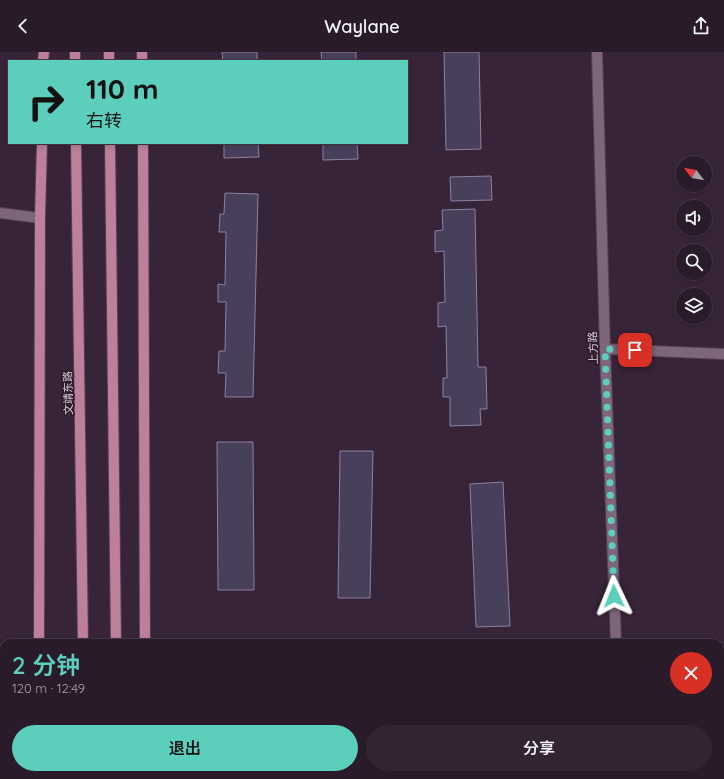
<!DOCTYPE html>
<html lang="zh">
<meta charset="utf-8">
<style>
:root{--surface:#2a1b2a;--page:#322432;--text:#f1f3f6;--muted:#a5a1a8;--line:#463947;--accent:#5bcebc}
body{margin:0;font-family:Quicksand,"Noto Sans SC",sans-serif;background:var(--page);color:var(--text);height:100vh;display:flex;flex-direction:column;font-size:15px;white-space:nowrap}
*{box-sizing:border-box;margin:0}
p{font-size:13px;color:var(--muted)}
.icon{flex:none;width:22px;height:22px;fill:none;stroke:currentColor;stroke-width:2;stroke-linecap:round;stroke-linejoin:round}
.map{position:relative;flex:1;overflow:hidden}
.side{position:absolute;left:0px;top:587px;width:724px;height:140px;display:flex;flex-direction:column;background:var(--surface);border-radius:12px 12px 0 0;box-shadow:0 2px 6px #0003,0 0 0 1px var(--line)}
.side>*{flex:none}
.hud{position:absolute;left:8px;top:8px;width:400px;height:84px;border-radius:0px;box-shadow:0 2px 6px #0003,0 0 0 1px var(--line);background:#5bcebc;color:#111;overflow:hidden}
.needle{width:26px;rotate:301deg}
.tools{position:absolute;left:676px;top:104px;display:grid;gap:8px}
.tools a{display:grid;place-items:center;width:36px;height:36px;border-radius:50%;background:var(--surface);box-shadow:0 2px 6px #0003,0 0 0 1px var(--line);font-size:20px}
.pin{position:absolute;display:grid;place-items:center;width:34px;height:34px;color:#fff;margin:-17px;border-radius:8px;box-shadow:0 2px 6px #0006}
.me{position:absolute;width:44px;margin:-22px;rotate:358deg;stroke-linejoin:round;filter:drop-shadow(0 0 3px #0008)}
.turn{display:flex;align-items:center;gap:14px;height:84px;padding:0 12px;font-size:18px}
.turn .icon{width:52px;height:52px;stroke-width:2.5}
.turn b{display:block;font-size:28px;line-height:34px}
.round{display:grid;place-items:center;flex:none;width:42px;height:42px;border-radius:21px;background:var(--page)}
.overview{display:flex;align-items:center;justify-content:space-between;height:68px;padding:0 12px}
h1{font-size:24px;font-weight:600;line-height:30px;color:var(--accent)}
.cta{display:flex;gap:8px;margin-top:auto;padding:8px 12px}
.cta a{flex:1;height:46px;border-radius:24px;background:var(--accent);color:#111;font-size:16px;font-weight:600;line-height:46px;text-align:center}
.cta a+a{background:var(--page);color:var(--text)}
header{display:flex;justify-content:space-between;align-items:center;height:52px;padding:0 12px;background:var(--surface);font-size:18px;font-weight:600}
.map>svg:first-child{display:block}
.building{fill:#48405b;stroke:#8a82a0}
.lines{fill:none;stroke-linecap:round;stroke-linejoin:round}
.minor-casing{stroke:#544254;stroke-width:12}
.major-casing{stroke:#544254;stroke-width:12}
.minor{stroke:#7d657c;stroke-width:10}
.major{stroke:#bd7f9b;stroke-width:10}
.route{stroke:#5bcebc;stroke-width:7;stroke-dasharray:0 12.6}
.labels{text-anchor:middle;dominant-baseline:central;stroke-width:3.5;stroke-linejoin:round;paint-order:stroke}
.street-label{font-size:11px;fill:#dbcedb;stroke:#2e1a2d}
</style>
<header><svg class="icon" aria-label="back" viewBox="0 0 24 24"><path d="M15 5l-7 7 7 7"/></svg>Waylane<svg class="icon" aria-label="share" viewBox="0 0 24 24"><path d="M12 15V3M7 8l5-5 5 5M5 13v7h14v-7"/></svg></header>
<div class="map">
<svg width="724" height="727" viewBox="0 0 724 727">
<rect width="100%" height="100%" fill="#382438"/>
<!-- building -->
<path class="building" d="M222,0h35v9h-34z
M321,0h35v9h-34z
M444,0h35l2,97 -35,1z
M224,91h34l1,14 -35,1z
M323,91h34l1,16 -35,1z
M491,124l1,24 -41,1 -1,-24z
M225,141l33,1 -5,203h-28l1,-24h-8l1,-22h6l1,-49h-8v-18l7,1 1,-53h-7l1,-18h4z
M475,157l3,158h8l1,42h-7l1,16 -31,1v-29h-7v-19h4l-1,-52 -8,1v-24l7,-1 -1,-51 -9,1v-21l8,-1 -1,-20z
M217,390h36l1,148h-36z
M340,399h33l-3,147h-32z
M503,430l7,144 -34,1 -6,-143z
M250,723h30v4h-30z
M329,723h32v4h-32z"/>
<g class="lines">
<!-- minor casing -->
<g class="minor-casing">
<path id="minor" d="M597,0l8,297 11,294
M0,161l40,5
M605,297l119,5
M0,619l4,-1"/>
</g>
<!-- major casing -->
<g class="major-casing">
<path id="major" d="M75,0v9
M109,0v9
M142,0v9
M43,9l1,-9
M76,91l7,500
M110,91l6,500
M143,91l2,500
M39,591l1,-425 2,-75
M85,723v4
M117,723v4"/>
</g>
<!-- minor -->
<use href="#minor" class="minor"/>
<!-- major -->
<use href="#major" class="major"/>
</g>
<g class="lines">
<!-- route -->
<path class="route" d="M614,544l-9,-247 30,1"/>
</g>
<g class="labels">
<!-- street labels -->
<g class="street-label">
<text transform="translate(593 296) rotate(-92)">上方路</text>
<text transform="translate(68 341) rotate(-91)">文靖东路</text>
</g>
</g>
</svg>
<div class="tools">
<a><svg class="needle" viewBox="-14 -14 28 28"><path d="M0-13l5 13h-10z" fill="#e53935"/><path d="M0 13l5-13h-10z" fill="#a5a1a8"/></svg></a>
<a><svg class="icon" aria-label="sound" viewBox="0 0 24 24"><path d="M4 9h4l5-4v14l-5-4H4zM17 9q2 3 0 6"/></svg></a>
<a><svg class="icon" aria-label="search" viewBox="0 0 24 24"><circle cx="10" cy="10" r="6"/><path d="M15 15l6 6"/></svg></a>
<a><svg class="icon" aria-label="layers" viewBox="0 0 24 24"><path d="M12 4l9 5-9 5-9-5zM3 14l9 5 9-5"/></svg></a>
</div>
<div class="pin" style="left:635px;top:298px;background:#d93025"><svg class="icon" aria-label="arrive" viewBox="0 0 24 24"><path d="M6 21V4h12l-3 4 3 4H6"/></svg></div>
<svg class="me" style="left:614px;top:544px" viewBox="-20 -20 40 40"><path d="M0-17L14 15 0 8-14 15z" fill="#5bcebc" stroke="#fff" stroke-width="4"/></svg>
<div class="hud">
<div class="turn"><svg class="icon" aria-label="right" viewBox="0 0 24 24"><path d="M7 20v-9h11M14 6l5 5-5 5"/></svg><div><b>110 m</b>右转</div></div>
</div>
<section class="side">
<div class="overview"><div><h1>2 分钟</h1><p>120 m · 12:49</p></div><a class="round" style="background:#d93025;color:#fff"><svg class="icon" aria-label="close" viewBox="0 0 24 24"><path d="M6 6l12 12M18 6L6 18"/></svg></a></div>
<div class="cta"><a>退出</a><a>分享</a></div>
</section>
</div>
